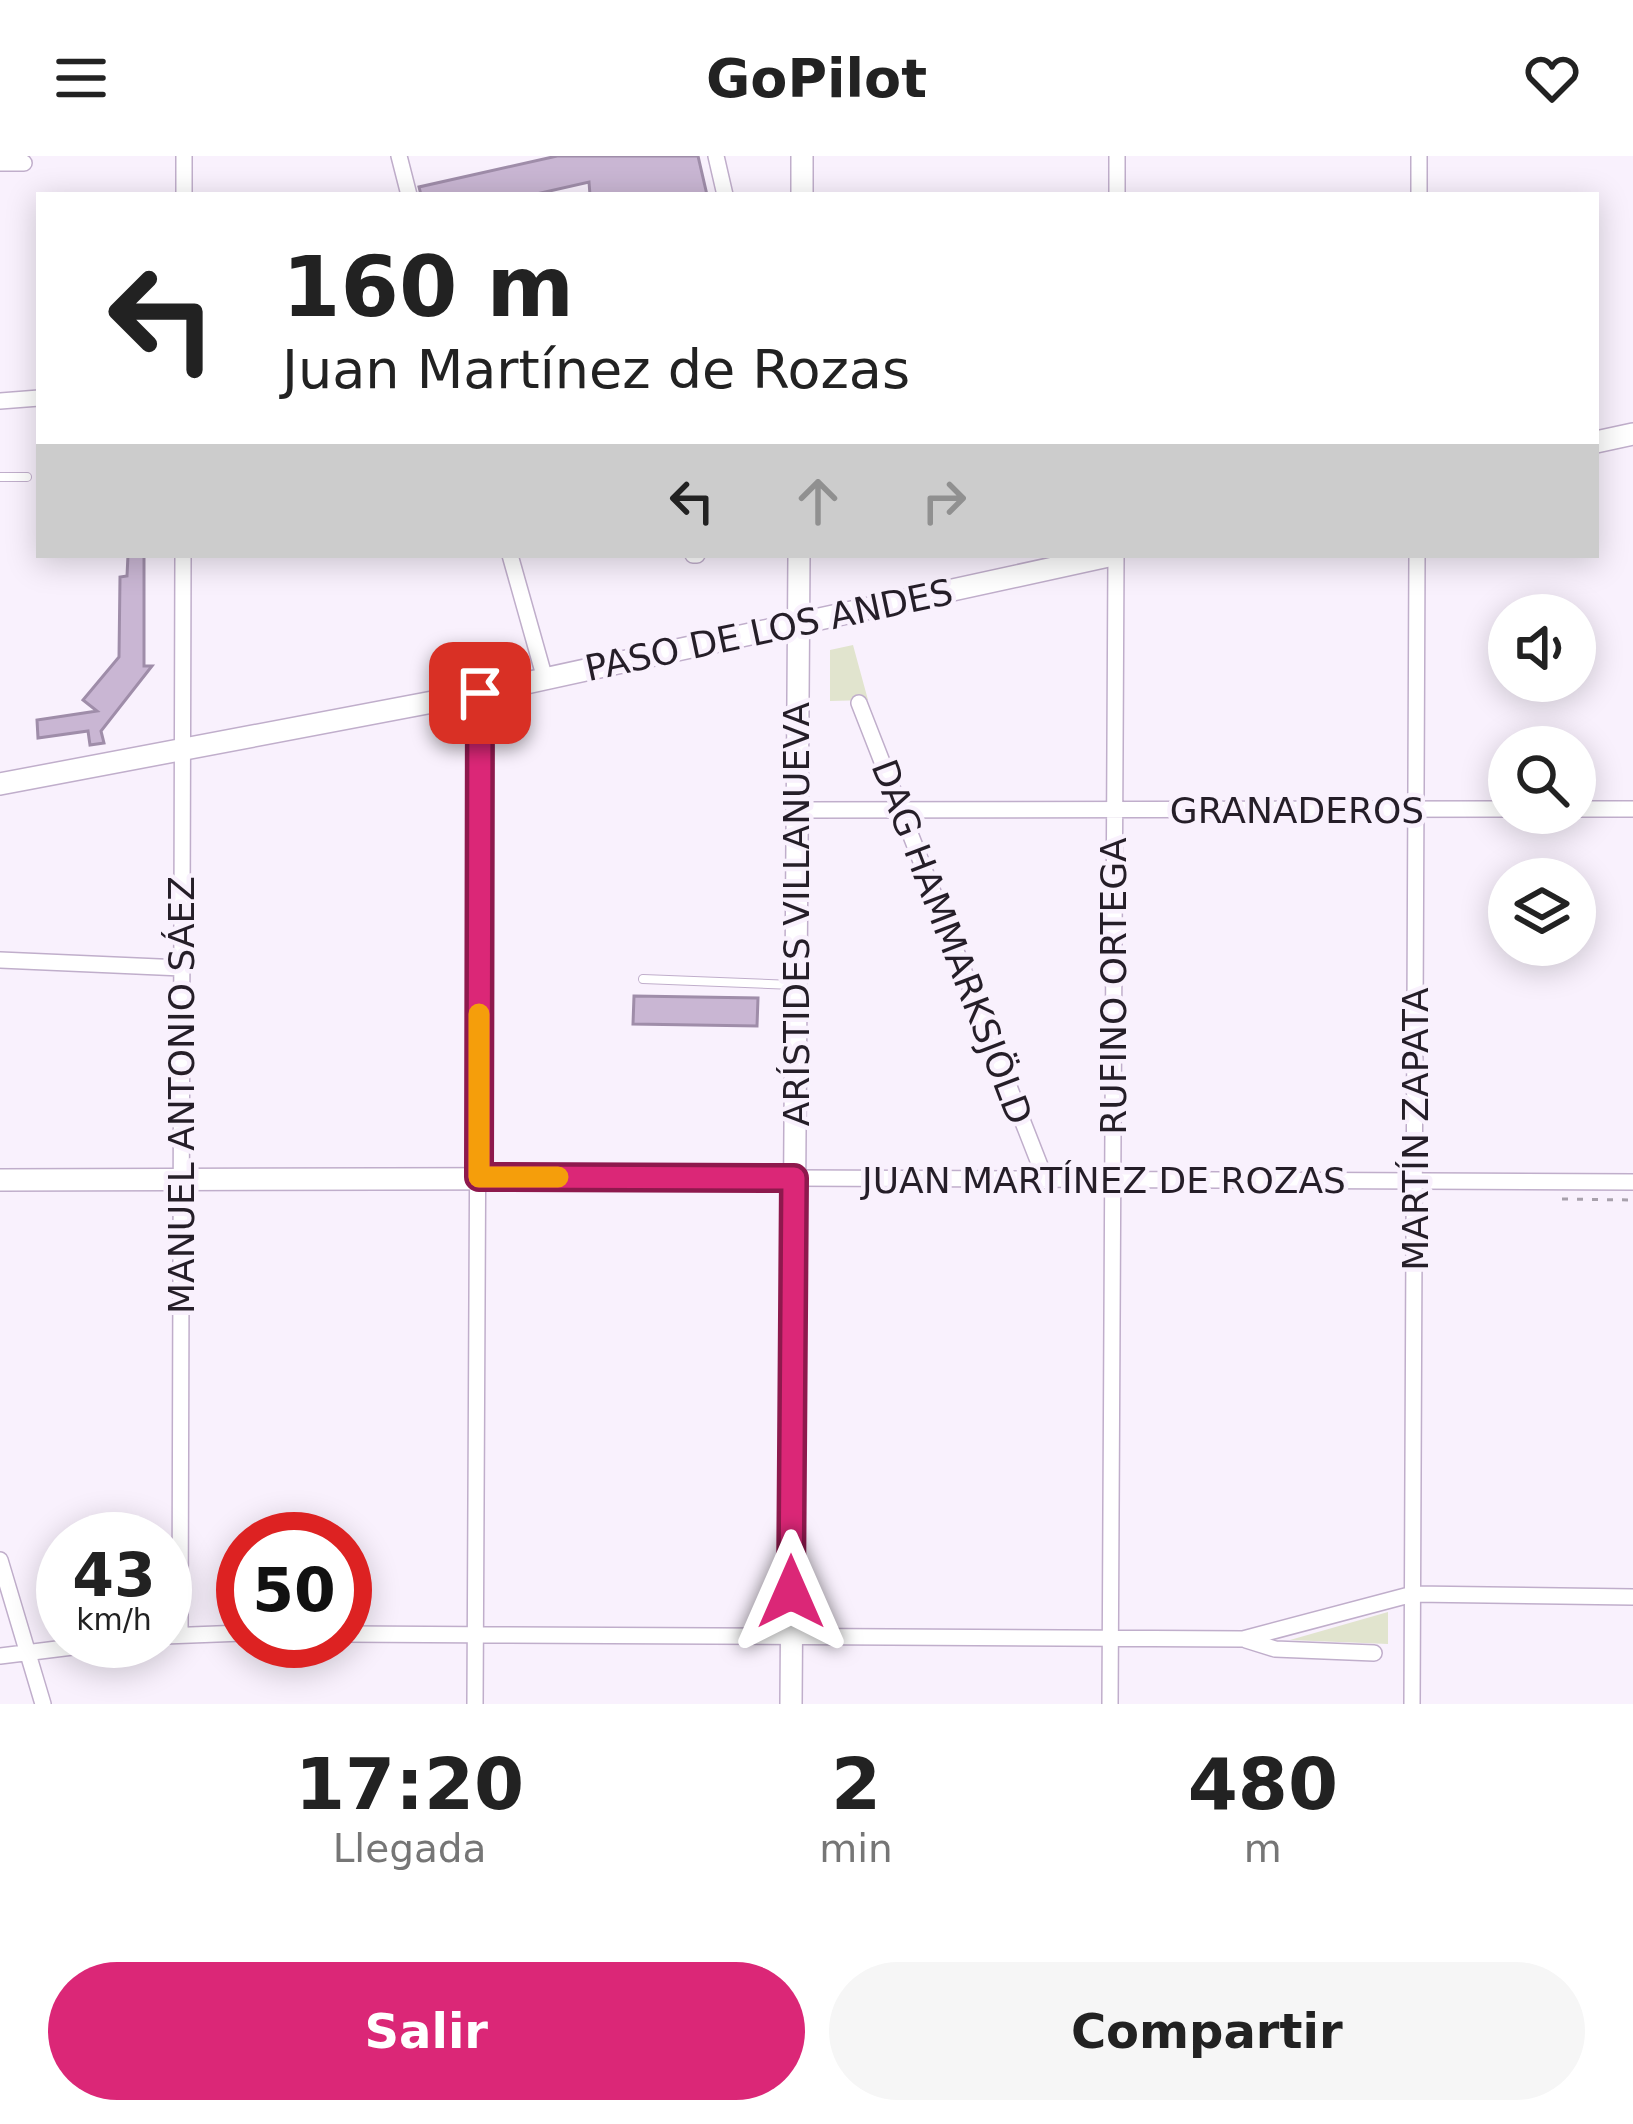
<!DOCTYPE html>
<html lang="es">
<meta charset="utf-8">
<style>
:root{--surface:#fff;--page:#f6f6f6;--text:#222;--muted:#767676;--accent:#db2777}
body{margin:0;font-family:"DejaVu Sans",sans-serif;background:var(--page);color:var(--text);height:100vh;display:flex;flex-direction:column;font-size:45px;white-space:nowrap}
*{box-sizing:border-box;margin:0}
p{font-size:39px;color:var(--muted)}
.icon{flex:none;width:66px;height:66px;fill:none;stroke:currentColor;stroke-width:2;stroke-linecap:round;stroke-linejoin:round}
.map{position:relative;height:1548px;overflow:hidden}
.side{display:flex;flex-direction:column;background:var(--surface);flex:1}
.side>*{flex:none}
.guide{position:absolute;left:36px;top:36px;width:1563px;height:366px;border-radius:0px;box-shadow:0 6px 30px #0003;background:#fff;color:var(--text);overflow:hidden}
.buttons{position:absolute;left:1488px;top:438px;display:grid;gap:24px}
.buttons a{display:grid;place-items:center;width:108px;height:108px;border-radius:50%;background:var(--surface);box-shadow:0 6px 30px #0003;font-size:60px}
.speed{position:absolute;left:36px;top:1356px;display:flex;gap:24px;font-size:60px;font-weight:700;text-align:center}
.speed>*{display:grid;place-content:center;width:156px;height:156px;border-radius:50%;background:var(--surface);box-shadow:0 6px 30px #0003;line-height:1}
.speed small{font-size:30px;font-weight:400}
.speed .limit{border:18px solid #d22;background:#fff;color:#111}
.pin{position:absolute;display:grid;place-items:center;width:102px;height:102px;color:#fff;margin:-51px;border-radius:24px;box-shadow:0 6px 18px #0006}
.me{position:absolute;width:132px;margin:-66px;rotate:0deg;stroke-linejoin:round;filter:drop-shadow(0 0 9px #0008)}
.turn{display:flex;align-items:center;gap:42px;height:252px;padding:0 48px;font-size:54px}
.turn .icon{width:156px;height:156px;stroke-width:2.5}
.turn b{display:block;font-size:84px;line-height:102px}
.lanes{display:flex;align-items:center;height:114px;padding:0 48px;background:#0003;justify-content:center;gap:60px;direction:ltr}
.lanes .off{opacity:.35}
.eta{display:flex;justify-content:space-evenly;align-items:center;height:204px;text-align:center}
.eta b{font-size:72px;font-weight:600;line-height:84px}
.action{display:flex;gap:24px;margin-top:auto;padding:24px 48px}
.action a{flex:1;height:138px;border-radius:72px;background:var(--accent);color:#fff;font-size:48px;font-weight:600;line-height:138px;text-align:center}
.action a+a{background:var(--page);color:var(--text)}
header{display:flex;justify-content:space-between;align-items:center;height:156px;padding:0 48px;background:var(--surface);font-size:54px;font-weight:600}
.map>svg:first-child{display:block}
.green{fill:#e1e4ce}
.building{fill:#c9b6d3;stroke:#9f8da9;stroke-width:3}
.lines{fill:none;stroke-linecap:round;stroke-linejoin:round}
.lane-casing{stroke:#c0aecb;stroke-width:10}
.street-casing{stroke:#c0aecb;stroke-width:18}
.secondary-casing{stroke:#c0aecb;stroke-width:24}
.path{stroke:#a8a1ac;stroke-width:3;stroke-dasharray:6 9;stroke-linecap:butt}
.lane{stroke:#fff;stroke-width:8}
.street{stroke:#fff;stroke-width:15}
.secondary{stroke:#fff;stroke-width:21}
.route-casing{stroke:#8e194d;stroke-width:30}
.route{stroke:#db2777;stroke-width:21}
.slow{stroke:#f59e0b;stroke-width:21}
.labels{text-anchor:middle;dominant-baseline:central;stroke-width:9;stroke-linejoin:round;paint-order:stroke}
.street-label{font-size:36px;fill:#251e28;stroke:#f9f1fd}
</style>
<header><svg class="icon" aria-label="menu" viewBox="0 0 24 24"><path d="M4 6h16M4 12h16M4 18h16"/></svg>GoPilot<svg class="icon" aria-label="heart" viewBox="0 0 24 24"><path d="M12 20l-8-8c-3-5 5-10 8-4 3-6 11-1 8 4z"/></svg></header>
<div class="map">
<svg width="1633" height="1548" viewBox="0 0 1633 1548">
<rect width="100%" height="100%" fill="#f9f1fd"/>
<!-- green -->
<path class="green" d="M853,489l15,55 -38,1v-51z
M1388,1456v32l-98,-4z"/>
<!-- building -->
<path class="building" d="M557,0h141l9,39h-117l-1,-13 -57,13h-111l-2,-8z
M128,399h16v111h8l-51,65 3,12 -14,2 -2,-14 -50,7 -1,-18 60,-9 -14,-11 36,-43 1,-80 7,-1z
M634,840l124,2 -1,28 -124,-2z"/>
<g class="lines">
<!-- lane casing -->
<g class="lane-casing">
<path id="lane" d="M0,321h27
M643,823l151,6"/>
</g>
<!-- street casing -->
<g class="street-casing">
<path id="street" d="M399,0l10,39
M716,0l9,39
M0,7h24
M184,39v-39
M1117,39v-39
M1419,39v-39
M0,245l39,-3
M510,399l35,124
M693,399h4
M859,547l187,478
M1575,653h58
M797,654l712,-1
M0,804l182,8
M795,1022l838,4
M0,1404l43,144
M180,1478l3,-1079
M345,1478l898,5 170,-45 220,3
M165,1480l78,-3
M1246,1484l29,9 99,4
M0,1500l121,-15
M475,1548l5,-1011
M1110,1548l6,-1149
M1412,1548l5,-1149"/>
</g>
<!-- secondary casing -->
<g class="secondary-casing">
<path id="secondary" d="M802,39v-39
M1596,286l37,-8
M0,628l480,-91 633,-138
M0,1024l795,-2
M791,1548l8,-1149"/>
</g>
<!-- path -->
<path class="path" d="M1562,1043l71,1"/>
<!-- lane -->
<use href="#lane" class="lane"/>
<!-- street -->
<use href="#street" class="street"/>
<!-- secondary -->
<use href="#secondary" class="secondary"/>
</g>
<g class="lines">
<!-- route casing -->
<g class="route-casing">
<path id="route" d="M480,537l-1,484 315,1 -3,414"/>
</g>
<!-- route -->
<use href="#route" class="route"/>
<!-- slow -->
<path class="slow" d="M479,858v163h79"/>
</g>
<g class="labels">
<!-- street labels -->
<g class="street-label">
<text transform="translate(769 474) rotate(-12)">PASO DE LOS ANDES</text>
<text x="1297" y="654">GRANADEROS</text>
<text transform="translate(796 758) rotate(-90)">ARÍSTIDES VILLANUEVA</text>
<text transform="translate(952 786) rotate(69)">DAG HAMMARKSJÖLD</text>
<text transform="translate(1113 830) rotate(-90)">RUFINO ORTEGA</text>
<text transform="translate(181 939) rotate(-90)">MANUEL ANTONIO SÁEZ</text>
<text transform="translate(1415 973) rotate(-90)">MARTÍN ZAPATA</text>
<text x="1104" y="1024">JUAN MARTÍNEZ DE ROZAS</text>
</g>
</g>
</svg>
<div class="buttons">
<a><svg class="icon" aria-label="sound" viewBox="0 0 24 24"><path d="M4 9h4l5-4v14l-5-4H4zM17 9q2 3 0 6"/></svg></a>
<a><svg class="icon" aria-label="search" viewBox="0 0 24 24"><circle cx="10" cy="10" r="6"/><path d="M15 15l6 6"/></svg></a>
<a><svg class="icon" aria-label="layers" viewBox="0 0 24 24"><path d="M12 4l9 5-9 5-9-5zM3 14l9 5 9-5"/></svg></a>
</div>
<div class="speed"><div>43<small>km/h</small></div><div class="limit">50</div></div>
<div class="pin" style="left:480px;top:537px;background:#d93025"><svg class="icon" aria-label="arrive" viewBox="0 0 24 24"><path d="M6 21V4h12l-3 4 3 4H6"/></svg></div>
<svg class="me" style="left:791px;top:1436px" viewBox="-20 -20 40 40"><path d="M0-17L14 15 0 8-14 15z" fill="#db2777" stroke="#fff" stroke-width="4"/></svg>
<div class="guide">
<div class="turn"><svg class="icon" aria-label="left" viewBox="0 0 24 24"><path d="M17 20v-9H6M10 6l-5 5 5 5"/></svg><div><b>160 m</b>Juan Martínez de Rozas</div></div>
<div class="lanes"><svg class="icon" aria-label="left" viewBox="0 0 24 24"><path d="M17 20v-9H6M10 6l-5 5 5 5"/></svg><svg class="icon off" aria-label="ahead" viewBox="0 0 24 24"><path d="M12 20V5M6 11l6-6 6 6"/></svg><svg class="icon off" aria-label="right" viewBox="0 0 24 24"><path d="M7 20v-9h11M14 6l5 5-5 5"/></svg></div>
</div>
</div>
<section class="side">
<div class="eta">
<div><b>17:20</b><p>Llegada</p></div>
<div><b>2</b><p>min</p></div>
<div><b>480</b><p>m</p></div>
</div>
<div class="action"><a>Salir</a><a>Compartir</a></div>
</section>
